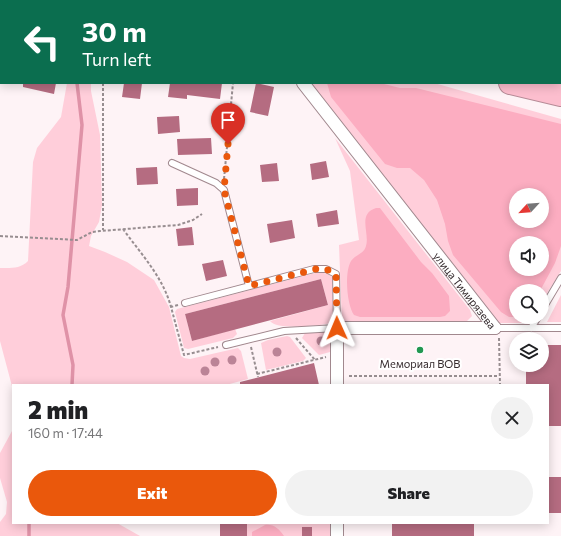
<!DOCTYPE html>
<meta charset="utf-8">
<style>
:root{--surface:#fff;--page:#f2f2f2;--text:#202124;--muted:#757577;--accent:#ea580c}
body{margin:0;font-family:Commissioner,sans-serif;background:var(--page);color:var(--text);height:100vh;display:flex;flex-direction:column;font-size:15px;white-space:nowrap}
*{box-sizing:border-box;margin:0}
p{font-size:13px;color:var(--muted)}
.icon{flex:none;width:22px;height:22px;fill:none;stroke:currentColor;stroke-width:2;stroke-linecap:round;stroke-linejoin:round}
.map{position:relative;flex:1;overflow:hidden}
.side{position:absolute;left:12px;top:384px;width:537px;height:140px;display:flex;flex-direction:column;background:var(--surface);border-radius:0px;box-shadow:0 2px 10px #0003}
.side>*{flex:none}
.banner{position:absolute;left:0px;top:0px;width:561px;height:84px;box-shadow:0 2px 10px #0003;background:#0b6e4f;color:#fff;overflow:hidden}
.needle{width:26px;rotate:244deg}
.tools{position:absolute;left:509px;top:188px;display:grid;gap:8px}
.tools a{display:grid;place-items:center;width:40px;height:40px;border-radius:50%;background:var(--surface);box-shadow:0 2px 10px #0003;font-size:20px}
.pin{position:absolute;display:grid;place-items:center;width:34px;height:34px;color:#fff;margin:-41px -17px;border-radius:50% 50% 50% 0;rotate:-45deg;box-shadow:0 0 4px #0007}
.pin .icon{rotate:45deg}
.me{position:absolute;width:44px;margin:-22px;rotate:359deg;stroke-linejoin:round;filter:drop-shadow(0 0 3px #0008)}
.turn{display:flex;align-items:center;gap:14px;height:84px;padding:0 16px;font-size:18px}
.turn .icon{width:52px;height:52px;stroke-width:2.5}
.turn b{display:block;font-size:28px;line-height:34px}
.round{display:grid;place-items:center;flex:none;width:42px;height:42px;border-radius:21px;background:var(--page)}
.overview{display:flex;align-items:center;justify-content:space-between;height:68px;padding:0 16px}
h1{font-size:24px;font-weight:800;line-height:30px}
.button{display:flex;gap:8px;margin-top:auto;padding:8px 16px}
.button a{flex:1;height:46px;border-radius:24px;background:var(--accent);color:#fff;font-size:16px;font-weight:800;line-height:46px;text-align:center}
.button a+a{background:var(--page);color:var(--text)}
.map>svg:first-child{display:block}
.green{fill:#ffceda;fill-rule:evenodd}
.forest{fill:#fcadc1;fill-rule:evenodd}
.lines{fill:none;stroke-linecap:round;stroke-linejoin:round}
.stream{stroke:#df92a7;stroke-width:3.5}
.building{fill:#b56c81}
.lane-casing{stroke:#a1888e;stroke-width:8}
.street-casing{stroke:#a1888e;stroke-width:14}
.highway-casing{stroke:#b68a96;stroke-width:24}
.path{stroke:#978d90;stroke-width:2;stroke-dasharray:3 2;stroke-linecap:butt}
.lane{stroke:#fff;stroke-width:6}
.street{stroke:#fff;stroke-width:12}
.highway{stroke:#fcbece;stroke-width:22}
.tree{fill:#bb8497}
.route{stroke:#ea580c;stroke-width:7;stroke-dasharray:0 12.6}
.poi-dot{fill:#229752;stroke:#fff;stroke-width:1.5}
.labels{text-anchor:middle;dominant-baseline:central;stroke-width:4;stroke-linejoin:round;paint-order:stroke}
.street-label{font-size:11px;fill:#342a2d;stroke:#fff}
.poi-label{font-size:11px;fill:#342a2d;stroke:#fff}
</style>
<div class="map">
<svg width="561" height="536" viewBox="0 0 561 536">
<rect width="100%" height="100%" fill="#fef3f6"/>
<!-- green -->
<path class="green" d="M187,0h374v84l-3,-1h2v-82z
M67,83h24v8l9,44 2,70 -3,17 -8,14 -2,10 16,6 22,10 27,18 15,27 12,49 3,2 6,1 48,-11 3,3 7,28 -22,6h-213v5l-13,-49v-73c11,0 20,1 28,-7l5,-99 4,-14 24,-31z
M311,83h123l127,36v152l-19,30v-10h-26v26h16l-3,6h-30zM516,195h26v26h-26zM516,243h26v26h-26z
M335,138l135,172 2,6 -6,6 -124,1 -3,-78 20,-5 -9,-69z
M319,272l9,2 4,3 2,45 -1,1c-13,2 -55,8 -63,-2l58,-16 -7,-26 -136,35 7,27 43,-12 2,5 -4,4 -45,11 -4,-1 -9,-36 2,-3z
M561,295v27h-14z
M329,332l2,1 1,16 -2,3 -11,3 -17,-17 3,-5z
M287,336l3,1 16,21 -3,3 -37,9 -5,-27 7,-3z
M13,408v115h104l23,13h-140v-14l6,-8 1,-12 -7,-24v-25l12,-22z
M209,523h126v13h-88v-13z"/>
<!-- forest -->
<path class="forest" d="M327,83h53l20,5h16l145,36v122l-6,17 -15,28h-24v26h4h-11l-8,-5 -48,-57 -5,-14 -3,-17 -8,-24 -13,-20 -14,-12h-13l-12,-4 -54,-67zM516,195h26v26h-26zM516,243h26v26h-26z
M376,208h4l41,54 11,11 17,23 1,15 -5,5 -5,1h-80l-6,-2c-7,-10 -10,-42 -3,-54 4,-6 13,-7 15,-15 4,-13 -9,-32 10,-38z
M265,525c9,-1 14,4 19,11h-32v-4z"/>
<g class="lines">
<!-- stream -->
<path class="stream" d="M241,0l5,1
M560,73h1
M72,385l1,-20 -10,-50 5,-28 14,-162 -5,-42
M29,536v-13"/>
</g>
<!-- building -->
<path class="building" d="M23,83h33l-2,11 -31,-7z
M124,83h18l-2,16 -18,-2z
M170,83h52l-2,16 -33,-4v4l-19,-2z
M256,83l18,4 -6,29 -18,-4z
M179,116l1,16 -22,2 -1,-17z
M211,138l1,16 -34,1 -1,-16z
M326,161l3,16 -17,3 -2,-16z
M277,163l2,18 -17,1 -2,-17z
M157,167l1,17 -21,1 -1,-17z
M198,188v17l-21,1 -1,-17z
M337,210l2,14 -21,3 -2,-13z
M292,220l3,18 -25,5 -3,-19z
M192,227l2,18 -16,1 -2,-17z
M223,260l4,16 -21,5 -4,-17z
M321,279l7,26 -136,36 -7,-27z
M542,345h19v81h-13v-41h-22v-20h16z
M314,363l5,22h-79v-3z
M548,477h13v36h-13z
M220,523h27v13h-27z
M392,523h82v13h-82z
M302,527h10v9h-10z"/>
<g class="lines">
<!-- lane casing -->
<g class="lane-casing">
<path id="lane" d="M172,163l44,20 8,7 25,96
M185,303l129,-34h12l10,5 1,54 -53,3 -58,14
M542,310l19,-32
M495,328h66
M531,328l7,-11"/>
</g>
<!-- street casing -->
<g class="street-casing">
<g id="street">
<path id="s1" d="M303,83l192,245"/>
<path d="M337,385v-57h158"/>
<path d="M337,523v13"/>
</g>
</g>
<!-- highway casing -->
<g class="highway-casing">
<path id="highway" d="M141,0l5,1
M510,83l51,12"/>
</g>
<!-- path -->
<path class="path" d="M103,83v147
M224,179l9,-96
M123,229c18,25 40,48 48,78
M0,236l77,4 15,-8 8,-1 78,-6 15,-5 9,-6
M178,305l-7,2 13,48 34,-8
M296,338l19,22
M499,338l1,47
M251,347l7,30
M257,374l69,-17
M349,376h150"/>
<!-- lane -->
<use href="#lane" class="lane"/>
<!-- street -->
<use href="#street" class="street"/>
<!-- highway -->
<use href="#highway" class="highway"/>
</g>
<!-- trees -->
<g class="tree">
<circle cx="321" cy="341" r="4.5"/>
<circle cx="277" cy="352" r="4.5"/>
<circle cx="232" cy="360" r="4.5"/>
<circle cx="215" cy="362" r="4.5"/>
<circle cx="205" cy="371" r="4.5"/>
</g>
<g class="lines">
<!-- route -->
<path class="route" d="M228,144l-4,46 25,96 71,-18 6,1 10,5 1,54"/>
</g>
<!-- markers -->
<circle class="poi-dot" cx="420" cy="350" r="4"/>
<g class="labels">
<!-- street labels -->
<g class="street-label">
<text stroke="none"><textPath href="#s1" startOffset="263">улица Тимирязева</textPath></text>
</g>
<!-- poi labels -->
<g class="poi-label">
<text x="420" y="363">Мемориал ВОВ</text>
</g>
</g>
</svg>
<div class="tools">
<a><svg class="needle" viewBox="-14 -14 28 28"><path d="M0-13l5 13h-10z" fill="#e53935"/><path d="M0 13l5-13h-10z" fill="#757577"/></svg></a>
<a><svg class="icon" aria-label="sound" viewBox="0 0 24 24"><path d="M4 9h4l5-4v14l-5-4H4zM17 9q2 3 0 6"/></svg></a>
<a><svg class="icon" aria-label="search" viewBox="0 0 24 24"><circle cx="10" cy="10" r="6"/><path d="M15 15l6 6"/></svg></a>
<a><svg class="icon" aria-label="layers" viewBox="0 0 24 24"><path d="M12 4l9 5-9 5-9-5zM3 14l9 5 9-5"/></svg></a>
</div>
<div class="pin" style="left:228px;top:144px;background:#d93025"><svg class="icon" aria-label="arrive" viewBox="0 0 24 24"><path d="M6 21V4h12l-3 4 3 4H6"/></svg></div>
<svg class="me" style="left:337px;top:328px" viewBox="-20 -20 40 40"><path d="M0-17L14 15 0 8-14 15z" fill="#ea580c" stroke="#fff" stroke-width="4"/></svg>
<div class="banner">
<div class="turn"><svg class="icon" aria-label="left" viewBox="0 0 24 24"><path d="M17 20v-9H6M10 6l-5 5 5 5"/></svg><div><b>30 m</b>Turn left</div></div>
</div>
<section class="side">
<div class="overview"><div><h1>2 min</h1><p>160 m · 17:44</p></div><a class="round"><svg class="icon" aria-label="close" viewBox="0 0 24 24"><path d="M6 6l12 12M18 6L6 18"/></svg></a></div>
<div class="button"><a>Exit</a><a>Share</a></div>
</section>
</div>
